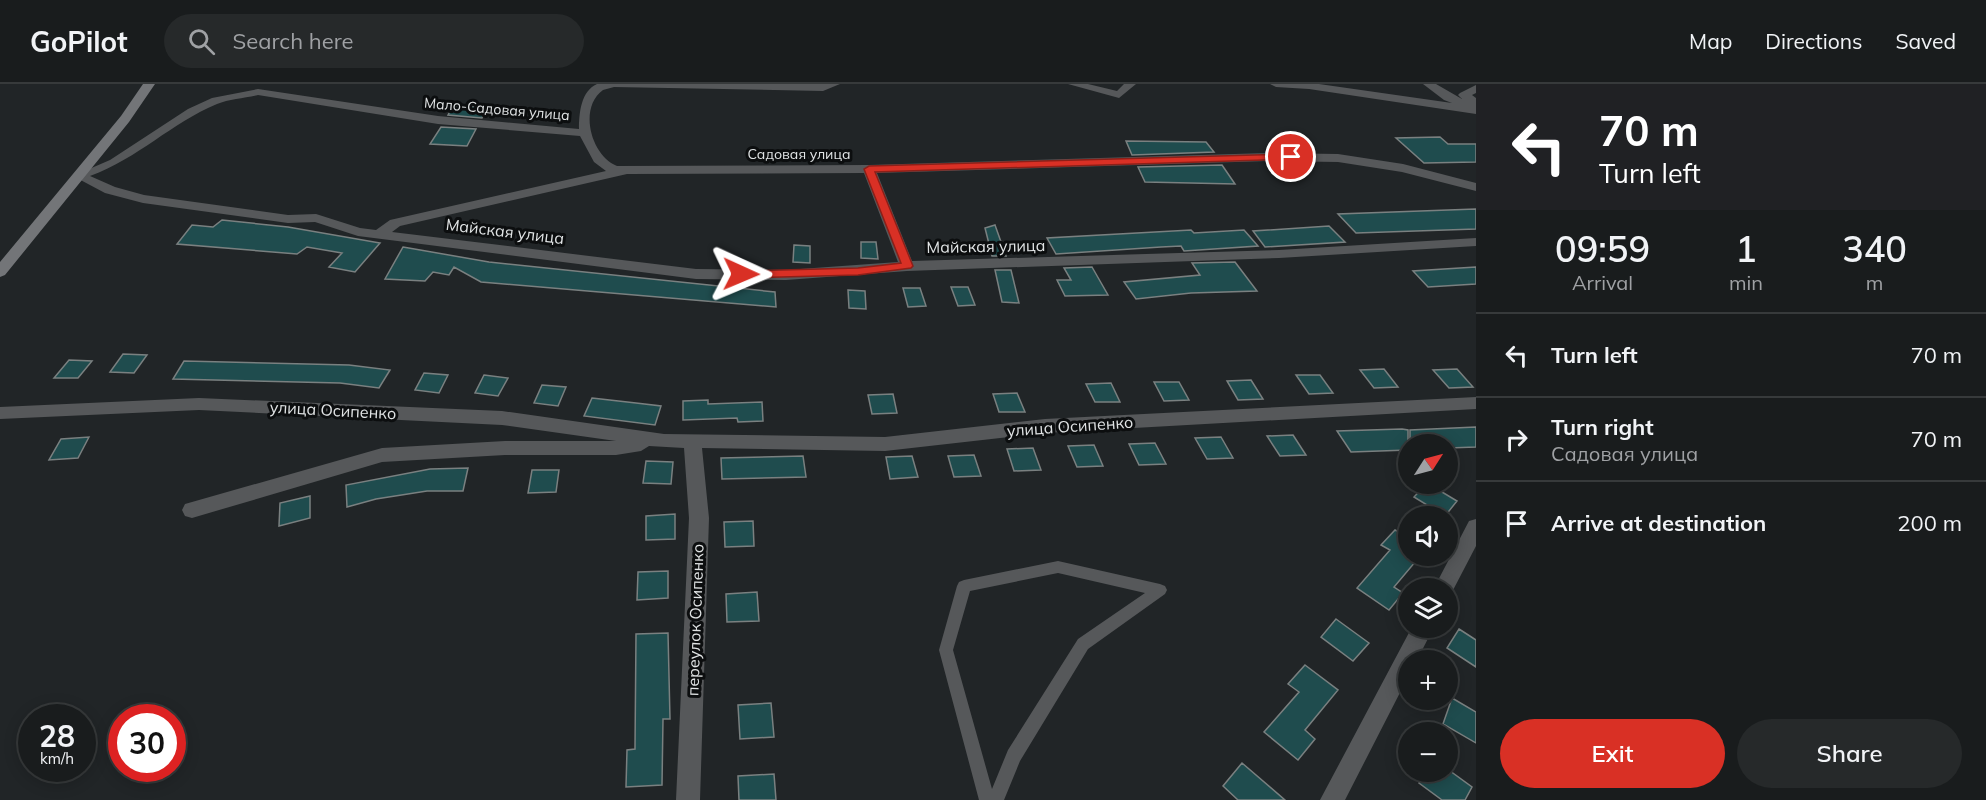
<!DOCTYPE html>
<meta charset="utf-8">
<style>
:root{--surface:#191c1d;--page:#26292a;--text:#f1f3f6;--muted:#9fa1a4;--line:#373a3b;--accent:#d93025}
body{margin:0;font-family:Mulish,sans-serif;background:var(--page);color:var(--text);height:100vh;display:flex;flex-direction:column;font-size:22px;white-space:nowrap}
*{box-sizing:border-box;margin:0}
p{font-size:20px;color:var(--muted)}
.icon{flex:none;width:33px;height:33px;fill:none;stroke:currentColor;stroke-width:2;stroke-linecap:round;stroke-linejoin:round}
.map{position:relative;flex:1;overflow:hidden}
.drawer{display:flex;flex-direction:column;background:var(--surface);width:510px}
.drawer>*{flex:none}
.guide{background:#202124;color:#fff;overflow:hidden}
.needle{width:39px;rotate:54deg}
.fabs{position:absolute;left:1398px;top:350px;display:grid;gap:12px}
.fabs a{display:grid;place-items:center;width:60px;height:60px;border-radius:50%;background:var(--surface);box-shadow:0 3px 15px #0003,0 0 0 2px var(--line);font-size:30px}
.speed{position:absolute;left:18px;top:620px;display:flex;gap:12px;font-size:30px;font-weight:700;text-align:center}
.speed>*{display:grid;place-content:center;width:78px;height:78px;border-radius:50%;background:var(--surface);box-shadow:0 3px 15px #0003,0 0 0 2px var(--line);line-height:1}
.speed small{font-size:15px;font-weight:400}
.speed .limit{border:9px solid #d22;background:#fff;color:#111}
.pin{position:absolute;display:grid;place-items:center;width:51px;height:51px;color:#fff;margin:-26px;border:3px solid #fff;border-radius:50%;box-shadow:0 2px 6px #0007}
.me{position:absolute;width:66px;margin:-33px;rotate:91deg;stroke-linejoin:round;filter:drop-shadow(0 0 4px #0008)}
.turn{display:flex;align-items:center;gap:21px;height:126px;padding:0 24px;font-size:27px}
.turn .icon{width:78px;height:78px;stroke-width:2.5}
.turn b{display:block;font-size:42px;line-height:51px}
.eta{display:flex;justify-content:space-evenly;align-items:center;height:102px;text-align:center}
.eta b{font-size:36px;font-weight:600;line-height:42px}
.primary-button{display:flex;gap:12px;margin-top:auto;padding:12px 24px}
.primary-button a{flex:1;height:69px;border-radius:36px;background:var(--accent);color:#fff;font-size:24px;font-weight:600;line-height:69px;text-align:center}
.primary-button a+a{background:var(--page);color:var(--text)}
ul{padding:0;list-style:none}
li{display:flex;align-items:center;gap:18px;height:84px;padding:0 24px;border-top:2px solid var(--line)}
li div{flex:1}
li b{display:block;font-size:22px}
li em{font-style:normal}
header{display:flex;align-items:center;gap:36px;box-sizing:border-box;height:84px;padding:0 30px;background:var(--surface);border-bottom:2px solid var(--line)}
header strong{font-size:28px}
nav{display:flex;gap:33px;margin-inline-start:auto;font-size:21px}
.search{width:420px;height:54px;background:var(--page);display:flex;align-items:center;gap:15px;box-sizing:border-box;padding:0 21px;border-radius:33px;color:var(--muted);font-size:22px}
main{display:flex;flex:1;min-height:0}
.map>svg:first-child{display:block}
.building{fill:#1f4c4e;stroke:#7a8080;stroke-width:1.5}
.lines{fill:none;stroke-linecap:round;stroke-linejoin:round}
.lane{fill:#56585a;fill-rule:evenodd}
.street{fill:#56585a;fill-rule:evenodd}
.secondary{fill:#737578;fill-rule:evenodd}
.route{fill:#d93025;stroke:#8d1f18;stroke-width:1.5}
.labels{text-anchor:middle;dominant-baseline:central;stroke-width:6;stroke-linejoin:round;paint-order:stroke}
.far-street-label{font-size:14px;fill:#e1e4e5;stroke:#0c0e0f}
.street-label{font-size:16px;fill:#e1e4e5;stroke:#0c0e0f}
</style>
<header>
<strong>GoPilot</strong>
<div class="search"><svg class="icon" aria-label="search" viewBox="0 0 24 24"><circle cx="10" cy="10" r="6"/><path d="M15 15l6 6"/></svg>Search here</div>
<nav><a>Map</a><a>Directions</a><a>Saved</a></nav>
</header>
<main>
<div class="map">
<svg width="1476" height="716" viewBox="0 0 1476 716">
<rect width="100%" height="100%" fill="#212527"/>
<!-- building -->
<path class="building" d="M453,22l34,1 -5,11 -34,-3z
M441,43l35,2 -9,17 -37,-2z
M1440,53l8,7h28v18l-52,1 -28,-25z
M1126,57l80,1 8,10 -82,3z
M1222,81l13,19 -90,-2 -7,-15z
M1476,125v20l-120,4 -18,-19z
M222,136l66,7 92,16 -25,29 -26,-5 13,-14 -35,-6 -10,7 -120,-10 15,-19 21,2z
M995,141l11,31h-14l-7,-28z
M1329,142l16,16 -80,5 -12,-16z
M1191,146l3,3 50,-3 14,16 -74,5 -3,-5 -20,1 -105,7 -9,-16z
M861,158h15l2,17 -17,-1z
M794,161l16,1v17l-17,-1z
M403,163l86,15 286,30 1,15 -295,-25 -27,-15 -5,8 -16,-3 -8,9 -40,-2z
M1235,178l22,29 -66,2 -55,6 -12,-17 76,-7 -8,-12z
M1092,183l16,28 -43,1 -8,-16h14l-7,-12z
M1476,183v17l-48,3 -15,-16z
M995,186h16l8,33 -17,-1z
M951,203h17l7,18 -17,1z
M903,204h17l6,18 -18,1z
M848,206l17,1 1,18 -17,-1z
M123,270l24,1 -13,18 -24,-1z
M69,276l23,1 -14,17h-24z
M184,277l165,4 41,5 -11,18 -39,-5 -167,-4z
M1384,285l14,18 -24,1 -14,-18z
M1457,285l16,18 -24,1 -16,-18z
M424,289l24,2 -9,18 -24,-3z
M484,291l24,3 -10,18 -23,-3z
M1296,291h24l13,18 -24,1z
M1251,296l12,19 -25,1 -11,-19z
M1154,298h25l10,18 -25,1z
M1111,299l9,19h-25l-9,-18z
M542,301l24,2 -8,19 -24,-3z
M1017,309l8,19h-26l-6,-18z
M893,310l4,19 -25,1 -4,-19z
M592,314l44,5 25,3 -6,19 -71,-9z
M708,316v4l54,-2 1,19 -25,1 -1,-4 -54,2v-19z
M1476,343v20l-28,1v-4h-38v-14z
M1402,345l6,1v20l-57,2 -14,-21z
M1293,351l13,20 -26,1 -13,-20z
M89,353l-11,21 -29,2 12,-21z
M1221,353l12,21 -26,1 -12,-21z
M1155,359l11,21 -27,1 -10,-21z
M1094,361l9,21 -26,1 -9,-21z
M1033,364l8,22 -27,1 -7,-22z
M974,371l7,21 -27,1 -6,-21z
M803,372l3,21 -84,2 -1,-21z
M912,372l6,21 -28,2 -4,-22z
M646,377l27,1 -2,22 -28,-1z
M468,384l-5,23h-36l-51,8 -29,8 -1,-22 84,-16z
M532,386h27l-3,22 -28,1z
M1427,399l30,18 -12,15 -31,-19z
M310,412v22l-31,8 1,-23z
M675,430v25l-29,1v-24z
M753,437l1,25 -29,1 -1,-25z
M1395,446l9,5 4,-5v25h13l-27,32 9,6 -14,17 -32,-22 33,-38 -9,-5z
M668,487v27l-31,2 1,-28z
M757,508l2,29 -32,1 -1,-28z
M1336,535l33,24 -16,18 -32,-24z
M1459,545l17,11v27l-29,-19z
M668,549l2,86h-7l-1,66 -36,2 1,-37 8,-1 1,-115z
M1305,581l33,25 -33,40 10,9 -17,21 -34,-28 35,-40 -11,-8z
M1452,614l24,14v31l-33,-19z
M771,619l3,34 -34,2 -2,-34z
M1242,679l43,37h-47l-15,-14z
M1426,687h24l22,16 -7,13h-23l-23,-17z
M774,690l2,26h-37l-1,-24z"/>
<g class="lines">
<!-- lane -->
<path class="lane" d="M1058,477l102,23 5,2 2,4 -2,4 -77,55 -68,112 -16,39h-25l-40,-150 18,-64 2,-4 5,-2zM1058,489l87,20 -67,46 -70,111 -16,39 -39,-139 17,-59z"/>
<!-- street -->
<path class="street" d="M597,0h243l-17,7 -209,-4 -11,3c-25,18 -12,66 14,76l252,-1 399,-12 70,1 65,10 73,19v8l-74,-19 -64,-10 -70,-1 -391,12 35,88 367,-11 197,-12v8l-197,12 -372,13 -121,9 -90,-1 -338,-43 -43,-14 -27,1 -145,-20 -38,-10 -32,-17 37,-16 78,-51 24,-11 46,-9 180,27 141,13c0,-16 2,-38 18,-45zM258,11l180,29 142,12 14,26 12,9 -216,49 -14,10 -16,-2 -44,-14 -28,1 -144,-20 -29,-8 -25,-11c49,-18 81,-53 127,-72 12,-5 28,-6 41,-9zM864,89l34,89 -112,8 -90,-1 -304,-37 8,-6 227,-52z
M1068,0h20l29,7 7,-7h12l-17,14z
M1270,0h49l133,19 -8,-3 -21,-16h13l26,15 -4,-4 2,-2 16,-8v8l-4,2 4,3v16l-167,-25 -33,-2z
M1476,313v12l-431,24 -160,18 -183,-3 7,70 -9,282h-24l13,-282 -5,-70 -35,-2 -8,5 -25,4h-111l-123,7 -190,56 -7,-2 -3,-6 3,-6 197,-56 123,-7h111l-114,-16 -303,-15 -199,9v-12l199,-9 303,13 162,23 221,3 160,-18z
M1476,435v27l-25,48 -3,2v-8h-14l35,-67z
M1412,543h22l-17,33h-9v17l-63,123h-25z"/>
<!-- secondary -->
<path class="secondary" d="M143,0h12l-26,38 -124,153 -5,2v-15l121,-146z"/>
</g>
<!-- route -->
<path class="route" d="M1291,70l4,1v4l-420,13 38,94 -2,2 -53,7 -117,3 -6,-4 6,-3 117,-3 43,-5 -37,-94 5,-3z"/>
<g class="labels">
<!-- far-street labels -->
<g class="far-street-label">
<text transform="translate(497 25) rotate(5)">Мало-Садовая улица</text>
<text x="799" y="70">Садовая улица</text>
</g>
<!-- street labels -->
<g class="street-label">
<text transform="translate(505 147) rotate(7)">Майская улица</text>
<text transform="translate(986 162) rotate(-1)">Майская улица</text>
<text transform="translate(333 326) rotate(3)">улица Осипенко</text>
<text transform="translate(1070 342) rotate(-4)">улица Осипенко</text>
<text transform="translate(695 536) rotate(-88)">переулок Осипенко</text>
</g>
</g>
</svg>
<div class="fabs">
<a><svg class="needle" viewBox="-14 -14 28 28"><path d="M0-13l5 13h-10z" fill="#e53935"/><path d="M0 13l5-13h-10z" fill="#9fa1a4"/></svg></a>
<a><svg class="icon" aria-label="sound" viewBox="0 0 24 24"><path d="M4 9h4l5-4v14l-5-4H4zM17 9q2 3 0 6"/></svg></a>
<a><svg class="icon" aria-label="layers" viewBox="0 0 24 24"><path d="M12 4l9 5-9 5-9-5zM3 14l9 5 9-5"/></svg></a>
<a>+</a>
<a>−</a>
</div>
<div class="speed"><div>28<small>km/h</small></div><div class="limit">30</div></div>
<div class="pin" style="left:1291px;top:73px;background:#d93025"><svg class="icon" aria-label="arrive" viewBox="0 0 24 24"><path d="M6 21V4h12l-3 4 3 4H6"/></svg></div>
<svg class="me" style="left:741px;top:190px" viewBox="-20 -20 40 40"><path d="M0-17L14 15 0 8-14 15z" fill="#d93025" stroke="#fff" stroke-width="4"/></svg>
</div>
<section class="drawer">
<div class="guide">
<div class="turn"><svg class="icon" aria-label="left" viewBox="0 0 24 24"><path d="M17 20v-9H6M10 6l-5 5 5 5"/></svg><div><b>70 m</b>Turn left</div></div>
</div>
<div class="eta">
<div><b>09:59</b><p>Arrival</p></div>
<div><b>1</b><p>min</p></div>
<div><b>340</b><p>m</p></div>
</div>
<ul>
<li><svg class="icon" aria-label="left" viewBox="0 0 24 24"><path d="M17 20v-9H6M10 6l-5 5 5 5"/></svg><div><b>Turn left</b></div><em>70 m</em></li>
<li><svg class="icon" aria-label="right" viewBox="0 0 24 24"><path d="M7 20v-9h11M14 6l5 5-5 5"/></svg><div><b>Turn right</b><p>Садовая улица</p></div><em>70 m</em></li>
<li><svg class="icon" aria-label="arrive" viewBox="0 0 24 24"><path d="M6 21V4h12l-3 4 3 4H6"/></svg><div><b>Arrive at destination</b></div><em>200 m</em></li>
</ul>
<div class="primary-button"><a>Exit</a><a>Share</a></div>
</section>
</main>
